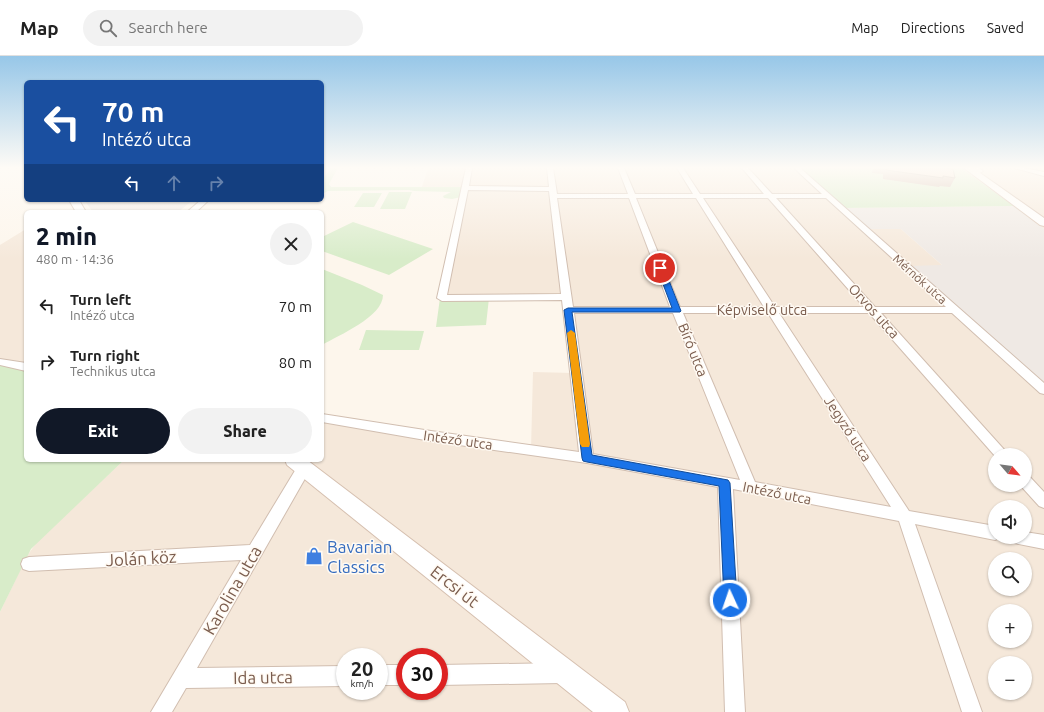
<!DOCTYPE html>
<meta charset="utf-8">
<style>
:root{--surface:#fff;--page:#f2f2f2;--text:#222;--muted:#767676;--line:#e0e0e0;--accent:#111827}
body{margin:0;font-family:Ubuntu,sans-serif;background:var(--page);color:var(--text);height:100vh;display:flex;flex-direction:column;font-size:15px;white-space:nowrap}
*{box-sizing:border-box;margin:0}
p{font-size:13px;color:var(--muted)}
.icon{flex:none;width:22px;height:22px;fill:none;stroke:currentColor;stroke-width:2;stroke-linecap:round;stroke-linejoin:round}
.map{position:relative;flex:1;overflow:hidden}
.panel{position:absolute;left:24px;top:154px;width:300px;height:252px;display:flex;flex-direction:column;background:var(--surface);border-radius:6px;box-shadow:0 1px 3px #0004}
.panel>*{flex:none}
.hud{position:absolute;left:24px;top:24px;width:300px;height:122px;border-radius:6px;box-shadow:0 1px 3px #0004;background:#1a4fa0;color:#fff;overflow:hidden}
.needle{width:26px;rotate:118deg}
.tools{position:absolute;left:988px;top:392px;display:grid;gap:8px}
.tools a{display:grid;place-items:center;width:44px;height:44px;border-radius:50%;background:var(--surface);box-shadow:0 1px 3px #0004;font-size:20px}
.speed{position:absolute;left:336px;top:592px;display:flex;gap:8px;font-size:20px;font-weight:700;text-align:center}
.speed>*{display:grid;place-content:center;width:52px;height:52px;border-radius:50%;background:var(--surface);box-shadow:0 1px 3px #0004;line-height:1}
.speed small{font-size:10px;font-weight:400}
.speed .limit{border:6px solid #d22;background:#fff;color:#111}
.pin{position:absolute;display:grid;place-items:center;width:34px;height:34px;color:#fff;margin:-17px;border:2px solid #fff;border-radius:50%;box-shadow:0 1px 4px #0007}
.me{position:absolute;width:44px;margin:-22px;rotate:357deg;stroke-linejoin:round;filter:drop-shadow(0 0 3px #0008)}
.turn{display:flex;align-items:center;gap:14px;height:84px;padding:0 12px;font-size:18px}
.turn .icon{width:52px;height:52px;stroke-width:2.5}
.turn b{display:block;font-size:28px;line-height:34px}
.lanes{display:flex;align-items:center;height:38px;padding:0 12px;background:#0003;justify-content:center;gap:20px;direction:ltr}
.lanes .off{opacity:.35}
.round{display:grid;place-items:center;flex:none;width:42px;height:42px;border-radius:21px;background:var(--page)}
.overview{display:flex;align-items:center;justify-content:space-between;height:68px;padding:0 12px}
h1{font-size:24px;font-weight:800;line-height:30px;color:var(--accent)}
.action{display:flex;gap:8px;margin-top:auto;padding:8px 12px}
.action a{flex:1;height:46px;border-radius:24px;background:var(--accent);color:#fff;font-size:16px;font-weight:800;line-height:46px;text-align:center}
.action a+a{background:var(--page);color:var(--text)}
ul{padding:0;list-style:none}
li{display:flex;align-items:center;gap:12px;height:56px;padding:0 12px}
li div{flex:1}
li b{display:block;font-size:15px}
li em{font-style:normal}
header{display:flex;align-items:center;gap:24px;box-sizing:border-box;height:56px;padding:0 20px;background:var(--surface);border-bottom:1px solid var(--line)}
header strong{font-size:19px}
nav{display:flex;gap:22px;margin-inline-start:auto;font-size:14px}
.search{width:280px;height:36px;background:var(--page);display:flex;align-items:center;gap:10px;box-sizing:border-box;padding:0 14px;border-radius:22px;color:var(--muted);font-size:15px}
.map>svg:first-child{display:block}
.residential{fill:#f5e8da;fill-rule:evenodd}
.industrial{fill:#efe9e4}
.green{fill:#d8ecc9}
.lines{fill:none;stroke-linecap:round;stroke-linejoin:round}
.minor-casing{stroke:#d1beb0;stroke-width:2}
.secondary-casing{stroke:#d6c0b0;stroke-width:2}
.minor{fill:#fff;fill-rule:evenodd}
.secondary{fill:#fff;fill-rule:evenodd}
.wall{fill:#d1b7a8}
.building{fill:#f3d5c3;stroke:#aa9588}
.route{fill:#1a73e8;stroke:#114b97}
.slow{fill:#f59e0b}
.labels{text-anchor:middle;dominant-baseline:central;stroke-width:3;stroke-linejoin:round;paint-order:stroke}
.far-street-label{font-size:12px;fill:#7a5c4d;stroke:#fffaf3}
.street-label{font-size:14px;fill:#7a5c4d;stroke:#fffaf3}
.near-shop-label{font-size:17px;fill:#366cbe;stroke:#fffaf3;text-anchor:start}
.near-street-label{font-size:17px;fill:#7a5c4d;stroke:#fffaf3}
</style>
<header>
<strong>Map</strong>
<div class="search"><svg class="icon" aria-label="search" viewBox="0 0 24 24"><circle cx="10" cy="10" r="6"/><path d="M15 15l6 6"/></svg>Search here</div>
<nav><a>Map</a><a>Directions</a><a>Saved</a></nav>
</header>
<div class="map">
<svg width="1044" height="656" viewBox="0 0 1044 656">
<rect width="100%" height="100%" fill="#fdf6ec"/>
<!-- residential -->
<path class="residential" d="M428,112h370l69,61h34l42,37h-34l135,119v327h-1044v-100l27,-56 10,-14 87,-82h198v-45l209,34 2,-77 39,1 -9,-75h-123l22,-111h-40zM995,399h30v30h-30zM995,451h30v30h-30zM995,503h30v30h-30zM995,555h30v30h-30zM345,601h34v34h-34zM405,601h34v34h-34zM995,607h30v30h-30z
M961,112h83v61l-30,-23z
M26,173v140l-26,-5v-119z"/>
<!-- industrial -->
<path class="industrial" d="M84,144h109l-15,12h-85z
M1014,150l30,23v156l-136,-119 34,-1 -41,-36h-34l-24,-21z"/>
<!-- green -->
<path class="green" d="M331,112h7l-9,16 2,3h132l-2,10 -9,2 -8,-1 -1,-2 8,-4 -37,-1 -5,-1 -81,1 -6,3v-14z
M798,112h163l53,38 -171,2z
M389,136h23l-7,17h-25z
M363,137h19l-8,14h-20z
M353,166l80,27 -44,26 -67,-24v-14z
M322,213l40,16 21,10c0,22 -44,40 -61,50z
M440,242h49l-3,27 -50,2z
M366,274l58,1 -5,19h-60z
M0,308l26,5v91h98l-93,89 -31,63z"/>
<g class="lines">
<!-- minor casing -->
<g class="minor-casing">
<path id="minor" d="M466,112h6l-3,18 80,1 -2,-19h6l4,26h71l-10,-26h6l11,26h58l-16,-26h6l17,26h64l-22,-26h6l24,26h50l-28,-26h6l244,215v11l-4,-1 -88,-80h-71l128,142 -14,1 -126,-143h-90l130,198 86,15v11h6l-6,3 -80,-16 67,188h-20l-63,-191 -166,-32 12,223h-20l-7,-225 -131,-24 -156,-22 -109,-19v-8l109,17 148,21 -17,-152 -120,1 -5,-3zM468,134l81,1 12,103 -114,1zM557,142h72l41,109h-97zM636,142h60l68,109h-84zM703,142h65l96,109h-89zM776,142h50l120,109h-71zM574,257h99l67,167 -147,-26zM683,257h85l123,194 -136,-25z
M973,112h6l4,3 -5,3h-4l-1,-1 3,-2z
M1014,112h10l20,4v4z
M201,144h8l-13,12h-9z
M0,303l26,4v8l-26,-6z
M304,407l5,1 2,4 -114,200 148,-2v20l-159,2 -14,24h-21l90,-152 -212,11 -6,-2 -2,-5 2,-5 6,-2 221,-12 49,-81z
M1025,419l5,2 14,15v16l-5,-2 -19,-21h5z
M1025,476l19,3v14l-35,-7 -2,-5h18z
M562,607l7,3 3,7 -3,7 -7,3 -123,2v-20z
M379,609h26v20h-26z"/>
</g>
<!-- secondary casing -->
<g class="secondary-casing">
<path id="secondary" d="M964,112h9l71,50v8l-4,-1z
M69,144h10l7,12h-10z
M285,404h22l318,242 4,10h-36l-306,-247z"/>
</g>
<!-- minor -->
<use href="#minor" class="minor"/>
<!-- secondary -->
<use href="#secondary" class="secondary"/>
</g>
<!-- wall -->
<path class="wall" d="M873,112h72l10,10 -5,9 -10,-1 -1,1 -56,-8v-5l-11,-1z"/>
<!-- building -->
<path class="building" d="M887,112h58l8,1 2,9 -12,-2v2l-57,-8z"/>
<!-- sky -->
<linearGradient id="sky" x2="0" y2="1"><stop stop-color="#97c7e8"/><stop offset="0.55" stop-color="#fefbf6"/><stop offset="1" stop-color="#fefbf6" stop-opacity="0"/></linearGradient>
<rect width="1044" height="203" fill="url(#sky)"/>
<!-- route -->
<path class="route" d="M658,210l6,2 17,43 -1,1h-108l20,143 136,25 2,3 7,117 -2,5 -5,2 -5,-2 -1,-5 -5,-114 -132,-24 -4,-1 -1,-3 -18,-148 4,-2h104l-15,-40z"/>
<!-- slow -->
<path class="slow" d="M571,274l4,3 15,111 -1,3h-7l-2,-3 -13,-111z"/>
<!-- icons -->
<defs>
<g id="shop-bare" transform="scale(1.38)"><path d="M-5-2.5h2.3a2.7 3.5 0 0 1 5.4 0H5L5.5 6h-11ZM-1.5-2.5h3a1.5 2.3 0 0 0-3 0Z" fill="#3f7fe0" stroke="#fffaf3" stroke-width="2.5" paint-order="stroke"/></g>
</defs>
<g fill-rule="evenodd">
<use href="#shop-bare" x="314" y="500"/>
</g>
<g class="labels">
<!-- far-street labels -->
<g class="far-street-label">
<text transform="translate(920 223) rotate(42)">Mérnök utca</text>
</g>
<!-- street labels -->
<g class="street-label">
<text x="762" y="254">Képviselő utca</text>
<text transform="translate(874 255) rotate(48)">Orvos utca</text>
<text transform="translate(693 294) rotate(68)">Bíró utca</text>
<text transform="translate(848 373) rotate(57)">Jegyző utca</text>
<text transform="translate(458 384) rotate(8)">Intéző utca</text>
<text transform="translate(777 437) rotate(11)">Intéző utca</text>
</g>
<!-- near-shop labels -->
<g class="near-shop-label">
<text x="327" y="490">Bavarian<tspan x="327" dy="20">Classics</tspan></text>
</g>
<!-- near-street labels -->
<g class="near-street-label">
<text transform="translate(141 502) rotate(-3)">Jolán köz</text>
<text transform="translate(455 530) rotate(38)">Ercsi út</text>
<text transform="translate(232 534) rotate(-60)">Karolina utca</text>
<text transform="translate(263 621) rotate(-1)">Ida utca</text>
</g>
</g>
</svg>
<div class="tools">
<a><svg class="needle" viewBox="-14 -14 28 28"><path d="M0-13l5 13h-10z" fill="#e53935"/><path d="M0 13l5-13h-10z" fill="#767676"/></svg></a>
<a><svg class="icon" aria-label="sound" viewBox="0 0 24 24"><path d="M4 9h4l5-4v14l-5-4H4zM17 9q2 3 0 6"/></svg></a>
<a><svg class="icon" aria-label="search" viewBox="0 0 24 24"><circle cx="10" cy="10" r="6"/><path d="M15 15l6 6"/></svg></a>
<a>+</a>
<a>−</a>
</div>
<div class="speed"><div>20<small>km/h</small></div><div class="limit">30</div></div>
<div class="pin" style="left:660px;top:212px;background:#d93025"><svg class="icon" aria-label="arrive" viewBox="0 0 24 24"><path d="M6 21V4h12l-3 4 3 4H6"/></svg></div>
<svg class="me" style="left:730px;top:544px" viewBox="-20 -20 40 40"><circle r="17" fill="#1a73e8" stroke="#fff" stroke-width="3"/><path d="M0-11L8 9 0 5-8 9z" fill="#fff"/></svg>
<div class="hud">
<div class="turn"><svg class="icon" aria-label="left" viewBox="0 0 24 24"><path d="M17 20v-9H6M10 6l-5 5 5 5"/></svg><div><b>70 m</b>Intéző utca</div></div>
<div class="lanes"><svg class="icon" aria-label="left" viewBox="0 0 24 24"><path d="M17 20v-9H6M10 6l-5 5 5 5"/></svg><svg class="icon off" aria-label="ahead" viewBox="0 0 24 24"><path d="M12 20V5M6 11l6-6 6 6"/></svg><svg class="icon off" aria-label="right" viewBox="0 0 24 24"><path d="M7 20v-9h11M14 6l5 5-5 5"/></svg></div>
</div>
<section class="panel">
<div class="overview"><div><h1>2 min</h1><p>480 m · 14:36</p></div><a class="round"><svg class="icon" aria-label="close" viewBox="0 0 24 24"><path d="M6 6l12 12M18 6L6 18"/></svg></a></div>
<ul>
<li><svg class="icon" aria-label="left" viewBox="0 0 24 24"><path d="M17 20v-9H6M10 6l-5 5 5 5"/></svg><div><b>Turn left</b><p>Intéző utca</p></div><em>70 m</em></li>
<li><svg class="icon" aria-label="right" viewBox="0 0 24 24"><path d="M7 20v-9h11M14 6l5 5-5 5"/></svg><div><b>Turn right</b><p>Technikus utca</p></div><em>80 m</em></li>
</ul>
<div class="action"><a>Exit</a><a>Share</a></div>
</section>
</div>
